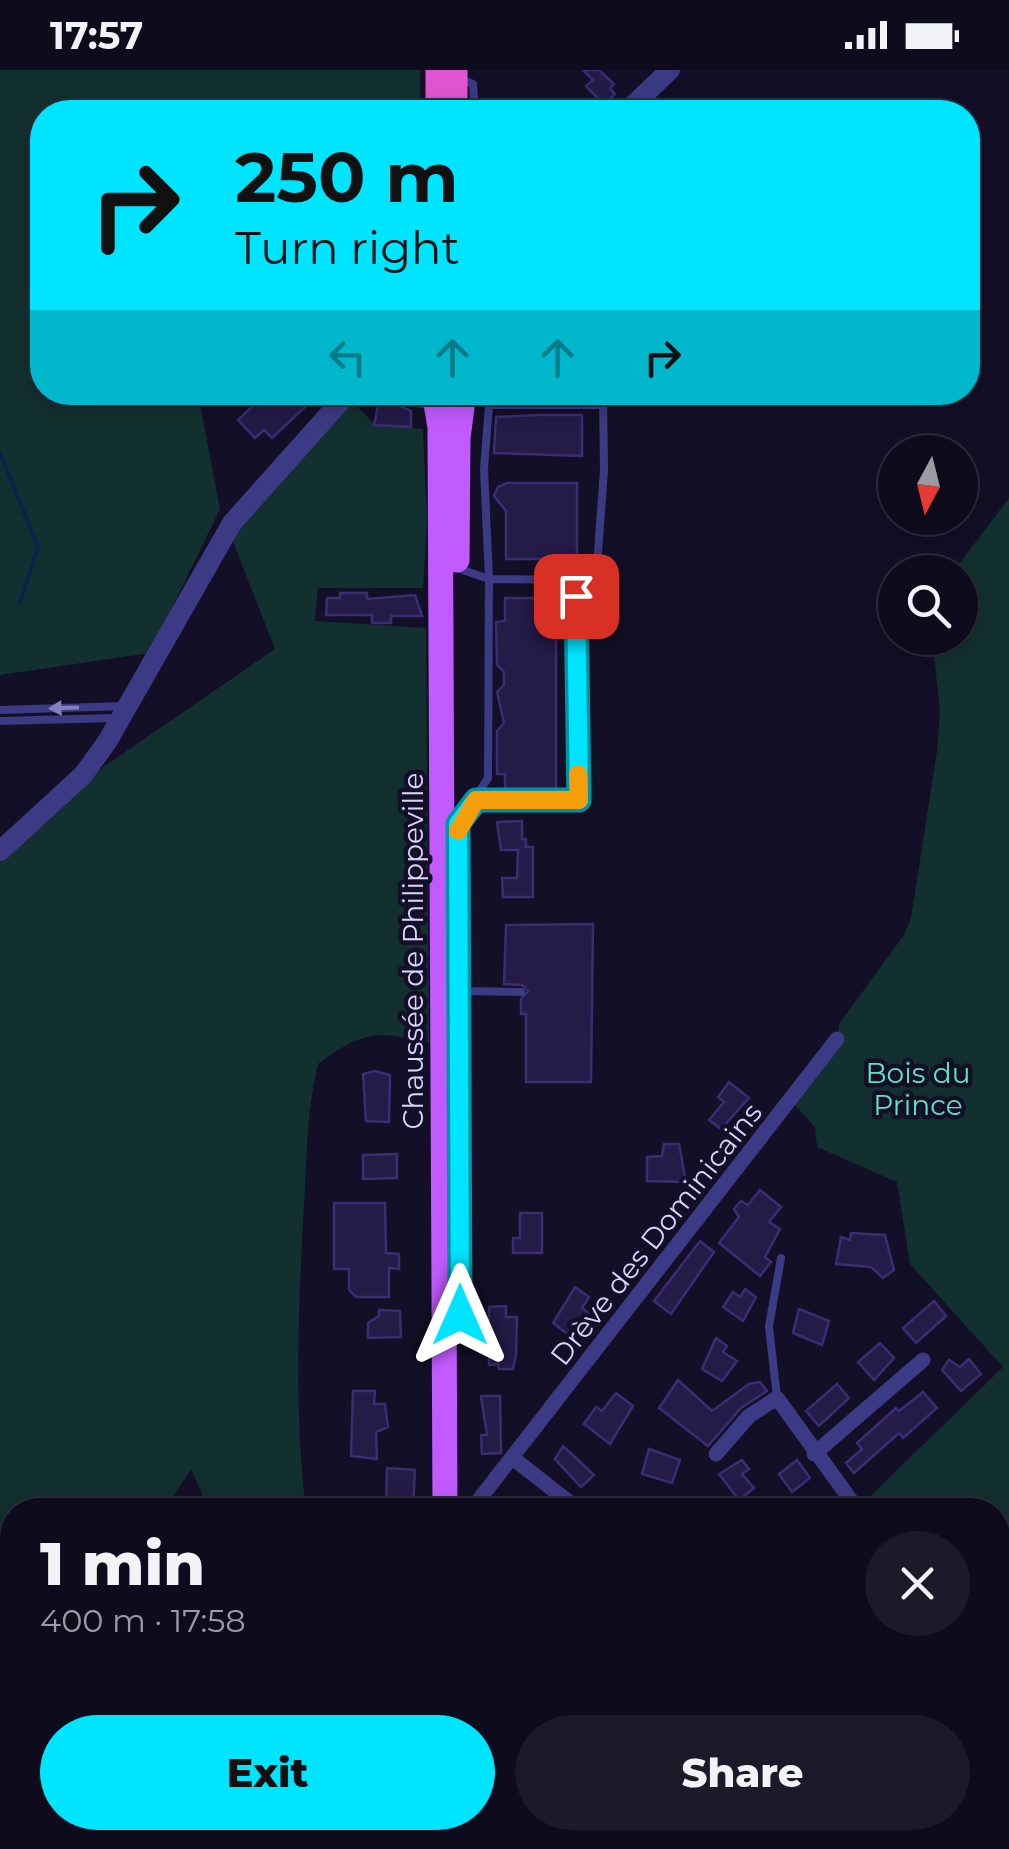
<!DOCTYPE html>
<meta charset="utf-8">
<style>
:root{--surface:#0e0b1c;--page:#1c1929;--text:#f1f3f6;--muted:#9b9ba3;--line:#2e2b3b;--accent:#00e5ff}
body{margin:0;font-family:Montserrat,sans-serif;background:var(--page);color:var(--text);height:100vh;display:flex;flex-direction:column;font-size:38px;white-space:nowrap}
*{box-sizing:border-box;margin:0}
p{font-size:32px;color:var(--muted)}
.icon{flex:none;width:55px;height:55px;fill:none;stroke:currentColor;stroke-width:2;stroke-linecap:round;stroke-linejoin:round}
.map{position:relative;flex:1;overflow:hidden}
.sheet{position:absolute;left:0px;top:1428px;width:1010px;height:352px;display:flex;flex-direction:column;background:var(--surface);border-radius:40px 40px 0 0;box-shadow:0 5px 25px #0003,0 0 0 2px var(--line)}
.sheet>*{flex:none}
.guide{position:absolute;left:30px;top:30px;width:950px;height:305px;border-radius:40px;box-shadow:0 5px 25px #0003,0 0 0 2px var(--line);background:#00e5ff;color:#111;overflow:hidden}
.needle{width:65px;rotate:187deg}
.tools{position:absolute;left:878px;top:365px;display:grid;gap:20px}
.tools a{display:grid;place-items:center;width:100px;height:100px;border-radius:50%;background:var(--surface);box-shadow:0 5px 25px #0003,0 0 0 2px var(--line);font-size:50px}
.pin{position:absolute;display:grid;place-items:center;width:85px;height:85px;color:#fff;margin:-42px;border-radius:20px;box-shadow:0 5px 15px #0006}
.me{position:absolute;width:110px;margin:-55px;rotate:0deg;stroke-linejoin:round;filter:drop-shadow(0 0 8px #0008)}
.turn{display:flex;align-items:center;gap:35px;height:210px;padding:0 40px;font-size:45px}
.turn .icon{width:130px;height:130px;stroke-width:2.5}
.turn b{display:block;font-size:70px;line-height:85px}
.lanes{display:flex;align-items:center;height:95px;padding:0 40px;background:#0003;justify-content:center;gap:50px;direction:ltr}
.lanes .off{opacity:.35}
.round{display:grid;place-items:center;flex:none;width:105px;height:105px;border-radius:52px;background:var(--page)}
.headline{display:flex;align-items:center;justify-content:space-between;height:170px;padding:0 40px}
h1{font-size:60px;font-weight:800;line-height:75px}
.action{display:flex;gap:20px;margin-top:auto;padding:20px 40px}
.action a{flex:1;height:115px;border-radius:60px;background:var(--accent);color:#111;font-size:40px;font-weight:800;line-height:115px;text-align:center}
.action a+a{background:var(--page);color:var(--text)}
.status{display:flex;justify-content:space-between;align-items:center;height:70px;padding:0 50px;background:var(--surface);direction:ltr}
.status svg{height:28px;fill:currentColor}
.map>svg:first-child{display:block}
.green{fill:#12302f}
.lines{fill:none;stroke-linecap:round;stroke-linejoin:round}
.stream{stroke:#0c2248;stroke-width:4}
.building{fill:#241b47;stroke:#3b2d73;stroke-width:2.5}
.service{stroke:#3d3a85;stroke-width:8}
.minor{stroke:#3d3a85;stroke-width:15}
.tertiary{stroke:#3d3a85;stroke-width:20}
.primary{stroke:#c25bff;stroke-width:25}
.trunk{stroke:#e055d1;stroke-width:25}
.oneway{fill:#837fbc}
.route-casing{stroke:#0095a6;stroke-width:25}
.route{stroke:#00e5ff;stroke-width:18}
.slow{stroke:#f59e0b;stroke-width:18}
.labels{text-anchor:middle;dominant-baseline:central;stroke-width:9;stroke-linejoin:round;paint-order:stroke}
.street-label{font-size:28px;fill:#d9d4ff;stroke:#130f26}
.park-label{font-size:28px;fill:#5fe0c0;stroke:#130f26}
</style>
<div class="status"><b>17:57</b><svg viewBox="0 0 49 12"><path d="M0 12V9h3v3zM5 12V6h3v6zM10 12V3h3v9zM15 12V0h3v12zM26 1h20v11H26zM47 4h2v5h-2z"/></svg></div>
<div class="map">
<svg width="1009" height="1779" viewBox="0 0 1009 1779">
<rect width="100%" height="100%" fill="#130f26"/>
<!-- green -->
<path class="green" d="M0,0h420v42h-378v280l156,1 22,116 -70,144 -150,22z
M350,330l25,24 48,5 4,93 -4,66h-105l-3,33 111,7 3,415c-52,-13 -67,-12 -111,21 -10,42 -11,80 -13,122 -6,107 -12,217 1,324h-97l-18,-41 -26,41h-153v109l-12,16v-777l102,-90 173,-119 -45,-115z
M1009,428v1095l-11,11v-94l-141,-1 146,-142 -93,-103 -13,-82 -80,-35 -2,-20 -20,-22 41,-55 3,-26 65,-89 7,-17 26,-167 3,-40 -8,-73h28v-66h-7z"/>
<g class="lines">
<!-- stream -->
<path class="stream" d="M0,383l38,94 -18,56"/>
</g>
<!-- building -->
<path class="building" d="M583,0h16l15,14 -4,4 5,6 -11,11 -18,-19 7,-6z
M268,322h53l-49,46 -8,-8 -9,8 -17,-18 18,-17 3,3z
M380,327l31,14v16l-37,-2z
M538,345h44v41l-88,-3 2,-36z
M507,413h70v76h-71v-48l-12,-15 4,-9z
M340,523h27v6l48,-4 7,21h-31v7h-19v-8h-46l1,-17h13z
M505,528h51v194h-51v-18h-8v-43l7,-8 -7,-31 7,-7v-13l-7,-7 -1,-43 9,-1z
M522,751v18h4v8h7v50h-30l-1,-19h15l1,-28h-17l-4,-28z
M593,854l-2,158h-65v-68h-5v-15l7,-8 -6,-6 -18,-1 2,-59z
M375,1001l15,4 -1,47 -23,-1 -3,-47z
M729,1012l20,16 -28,31 -12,-9 15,-18 -6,-5z
M664,1074h15l7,38 -39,-1v-24l15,-1z
M397,1084v24l-34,1v-24z
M760,1120l21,17 -12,15 11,7 -15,28 6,5 -11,14 -41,-33 20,-26 -5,-8 7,-8 7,4z
M334,1133h51l1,50 13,1v15l-10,-1v29h-33l-7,-7v-21h-15z
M520,1143h22v40h-29v-15h7z
M851,1163l34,2 9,35 -11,8 -12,-11 -35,-3 5,-27 9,3z
M700,1171l14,11 -43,62 -17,-13z
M575,1217l14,10 -7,11 10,8 -18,23 -21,-16z
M745,1219l11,8 -13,24 -20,-14 10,-15 7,5z
M934,1231l12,15 -30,27 -13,-15z
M506,1236v11h11l-1,38 -3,14h-14l-1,-5 -9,1v-58z
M799,1239l30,12 -7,24 -29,-12z
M379,1240l21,1 1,26 -33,1v-15l11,-7z
M716,1268l11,8 -4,6 14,9 -15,20 -20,-12z
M880,1273l14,15 -20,22 -16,-18z
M969,1289l12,15 -20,17 -19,-21 7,-10 11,7z
M678,1310l34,31 37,-27 11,-2 7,9 -26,17 -33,38 -49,-38z
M837,1314l12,14 -30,28 -13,-15z
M353,1321h22l-1,13h11l3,23 -12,5 1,27 -26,-3z
M923,1322l14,16 -34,30 -4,-5 -45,40 -8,-10 16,-14 -5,-6 39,-35 3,3z
M616,1323l17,13 -23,38 -26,-20 12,-17 6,4z
M481,1326h19l1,57 -19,1 -1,-19h6z
M563,1376l31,29 -13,12 -26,-28z
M649,1379l31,11 -8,23 -30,-9z
M742,1390l7,9 -7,5 12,14 -15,12 -20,-26z
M797,1390l13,18 -18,14 -13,-18z
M387,1398l28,2 -2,40h-27z
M254,1768h107l-9,11h-107z"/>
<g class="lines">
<!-- service -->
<path class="service" d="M458,8l15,6 2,28
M396,322l17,11 21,2
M457,498l32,11 107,1
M0,640l124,-4
M0,651l115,-3
M476,730h103l-4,-204 21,-16 8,-110 -1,-78
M458,754l30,-46 1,-199 -5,-110 5,-64h114
M459,921l62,1
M777,1328l-8,-72 12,-68"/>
<!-- minor -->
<path class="minor" d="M716,1384l33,-38 28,-18 81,112
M814,1384l109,-94
M514,1389l65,51
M471,1440l366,-471
M998,1574l11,10
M842,1768l2,11
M856,1779l8,-11"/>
<!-- tertiary -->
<path class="tertiary" d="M626,42l44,-42
M0,781l83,-76 24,-33 125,-219 117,-131"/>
<!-- primary -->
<path class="primary" d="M434,322l6,35 5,1083
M457,490l1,-122 6,-46
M464,1768v11"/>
<!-- trunk -->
<path class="trunk" d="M455,0v42
M438,42v-42"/>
</g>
<!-- one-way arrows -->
<defs><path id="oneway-solid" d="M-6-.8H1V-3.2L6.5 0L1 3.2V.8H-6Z" transform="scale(2.5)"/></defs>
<use class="oneway" href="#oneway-solid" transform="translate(64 638) rotate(178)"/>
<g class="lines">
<!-- route casing -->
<g class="route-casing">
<path id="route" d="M460,1245l-2,-491 18,-24h103l-3,-204"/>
</g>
<!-- route -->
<use href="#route" class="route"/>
<!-- slow -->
<path class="slow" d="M458,761l18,-31h103l-1,-26"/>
</g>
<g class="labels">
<!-- street labels -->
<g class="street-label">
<text transform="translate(413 881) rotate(-90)">Chaussée de Philippeville</text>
<text transform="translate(656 1164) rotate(-52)">Drève des Dominicains</text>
</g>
<!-- park labels -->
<g class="park-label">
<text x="918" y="1003">Bois du<tspan x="918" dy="32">Prince</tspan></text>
</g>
</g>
</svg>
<div class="tools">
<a><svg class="needle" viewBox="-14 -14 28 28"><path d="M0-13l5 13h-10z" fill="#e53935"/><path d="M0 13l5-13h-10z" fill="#9b9ba3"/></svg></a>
<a><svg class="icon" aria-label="search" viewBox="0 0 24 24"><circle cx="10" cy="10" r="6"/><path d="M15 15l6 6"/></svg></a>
</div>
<div class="pin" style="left:576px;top:526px;background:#d93025"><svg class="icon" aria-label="arrive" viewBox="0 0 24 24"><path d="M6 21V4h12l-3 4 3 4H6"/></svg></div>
<svg class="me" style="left:460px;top:1245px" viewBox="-20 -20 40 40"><path d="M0-17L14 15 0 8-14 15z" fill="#00e5ff" stroke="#fff" stroke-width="4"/></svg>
<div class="guide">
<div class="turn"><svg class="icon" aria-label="right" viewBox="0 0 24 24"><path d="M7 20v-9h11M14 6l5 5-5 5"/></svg><div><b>250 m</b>Turn right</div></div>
<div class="lanes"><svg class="icon off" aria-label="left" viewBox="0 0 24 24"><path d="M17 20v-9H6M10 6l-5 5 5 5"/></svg><svg class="icon off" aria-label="ahead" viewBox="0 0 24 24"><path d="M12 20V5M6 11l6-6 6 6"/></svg><svg class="icon off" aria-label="ahead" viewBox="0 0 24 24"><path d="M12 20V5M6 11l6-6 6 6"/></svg><svg class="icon" aria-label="right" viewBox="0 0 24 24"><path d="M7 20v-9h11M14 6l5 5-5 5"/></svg></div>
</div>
<section class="sheet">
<div class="headline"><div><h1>1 min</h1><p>400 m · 17:58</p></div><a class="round"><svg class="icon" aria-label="close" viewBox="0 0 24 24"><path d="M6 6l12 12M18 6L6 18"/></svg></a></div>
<div class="action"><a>Exit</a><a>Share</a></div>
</section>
</div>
